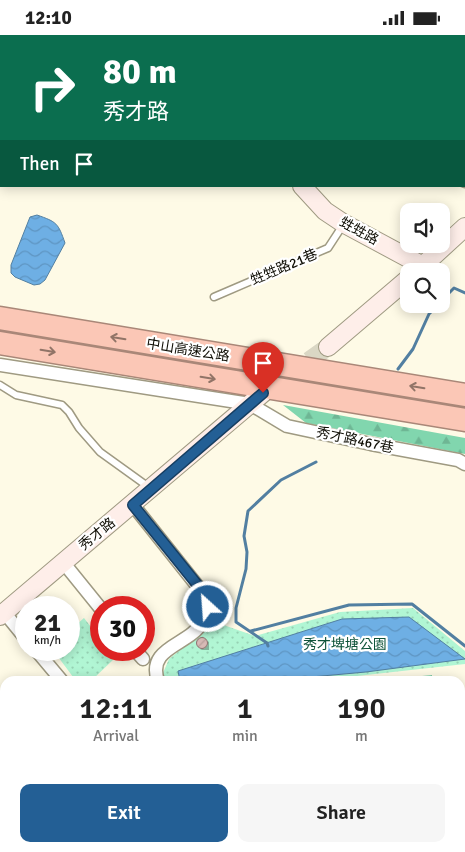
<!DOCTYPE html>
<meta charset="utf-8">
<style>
:root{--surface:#fff;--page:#f6f6f6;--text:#222;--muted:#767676;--accent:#235f95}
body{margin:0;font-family:Signika,"Noto Sans TC",sans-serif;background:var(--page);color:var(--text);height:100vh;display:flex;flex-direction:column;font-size:19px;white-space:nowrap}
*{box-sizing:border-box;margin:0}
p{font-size:16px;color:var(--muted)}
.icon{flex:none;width:28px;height:28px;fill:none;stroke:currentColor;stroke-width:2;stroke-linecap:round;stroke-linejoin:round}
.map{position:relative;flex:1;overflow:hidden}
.drawer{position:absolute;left:0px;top:641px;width:465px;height:176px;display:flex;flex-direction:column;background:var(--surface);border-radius:15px 15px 0 0;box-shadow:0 2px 12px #0003}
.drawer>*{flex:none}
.banner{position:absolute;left:0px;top:0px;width:465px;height:152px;box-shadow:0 2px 12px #0003;background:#0b6e4f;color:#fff;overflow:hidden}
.buttons{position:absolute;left:400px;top:168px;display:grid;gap:10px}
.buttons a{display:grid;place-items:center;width:50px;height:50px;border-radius:10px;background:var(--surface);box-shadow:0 2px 12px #0003;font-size:25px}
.speed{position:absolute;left:15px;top:561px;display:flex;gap:10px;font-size:25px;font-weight:700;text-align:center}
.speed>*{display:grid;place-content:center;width:65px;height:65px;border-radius:50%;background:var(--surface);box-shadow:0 2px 12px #0003;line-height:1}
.speed small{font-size:12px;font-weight:400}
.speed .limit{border:8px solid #d22;background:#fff;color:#111}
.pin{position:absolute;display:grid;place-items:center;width:42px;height:42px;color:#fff;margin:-51px -21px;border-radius:50% 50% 50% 0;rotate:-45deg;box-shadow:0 0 5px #0007}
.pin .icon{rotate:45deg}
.me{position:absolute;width:55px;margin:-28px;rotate:334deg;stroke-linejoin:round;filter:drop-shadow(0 0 4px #0008)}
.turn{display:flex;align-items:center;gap:18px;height:105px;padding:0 20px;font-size:22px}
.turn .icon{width:65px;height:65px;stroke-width:2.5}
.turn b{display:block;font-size:35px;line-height:42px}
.then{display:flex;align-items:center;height:48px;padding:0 20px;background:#0003;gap:10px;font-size:19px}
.eta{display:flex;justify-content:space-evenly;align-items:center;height:85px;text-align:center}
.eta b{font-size:30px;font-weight:600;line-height:35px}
.button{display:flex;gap:10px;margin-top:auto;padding:10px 20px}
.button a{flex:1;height:58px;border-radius:10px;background:var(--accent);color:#fff;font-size:20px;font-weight:600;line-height:58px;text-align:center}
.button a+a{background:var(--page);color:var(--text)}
.status{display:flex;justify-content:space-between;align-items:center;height:35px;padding:0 25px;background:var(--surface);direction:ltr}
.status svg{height:14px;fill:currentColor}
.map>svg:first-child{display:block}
.forest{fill:url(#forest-firs)}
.park{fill:url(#park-dots)}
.water{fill:url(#water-waves);stroke:#527fa1}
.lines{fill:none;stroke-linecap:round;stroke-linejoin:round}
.stream{stroke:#527fa1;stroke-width:3}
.building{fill:url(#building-hatch);stroke:#8e7370;filter:url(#shadow)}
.secondary-tunnel{stroke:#dad7c4;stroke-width:18;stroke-dasharray:18 9;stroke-linecap:butt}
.lane-casing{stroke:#9f9a82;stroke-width:9}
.street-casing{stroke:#9f9a82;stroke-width:15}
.secondary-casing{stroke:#9f9a82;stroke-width:20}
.highway-casing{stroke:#a98778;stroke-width:25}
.lane{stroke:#fff;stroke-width:6}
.street{stroke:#fff;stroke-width:12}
.secondary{stroke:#feeee9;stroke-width:18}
.highway{stroke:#fbc7b6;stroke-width:22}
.oneway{stroke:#917467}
.route-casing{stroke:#173e61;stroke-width:12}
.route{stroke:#235f95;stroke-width:9}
.labels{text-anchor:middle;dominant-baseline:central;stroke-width:4.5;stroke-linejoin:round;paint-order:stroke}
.street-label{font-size:14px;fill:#100f06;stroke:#fff}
.park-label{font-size:14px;fill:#0e5339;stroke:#fff}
</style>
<div class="status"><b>12:10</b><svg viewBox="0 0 49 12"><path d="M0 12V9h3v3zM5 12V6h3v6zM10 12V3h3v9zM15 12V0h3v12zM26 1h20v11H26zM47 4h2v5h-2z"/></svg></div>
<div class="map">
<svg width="465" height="817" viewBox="0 0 465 817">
<defs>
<pattern id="forest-firs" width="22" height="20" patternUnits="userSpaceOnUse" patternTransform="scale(1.25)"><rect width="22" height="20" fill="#81d6ae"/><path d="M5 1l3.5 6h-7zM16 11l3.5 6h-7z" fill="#6eb694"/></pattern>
<pattern id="park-dots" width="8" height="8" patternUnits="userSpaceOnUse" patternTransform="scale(1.25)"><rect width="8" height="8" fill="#b1f6d4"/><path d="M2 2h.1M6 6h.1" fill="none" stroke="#97d2b4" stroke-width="1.8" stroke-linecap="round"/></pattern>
<pattern id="water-waves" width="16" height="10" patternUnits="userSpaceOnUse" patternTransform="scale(1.25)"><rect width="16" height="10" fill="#6eafe4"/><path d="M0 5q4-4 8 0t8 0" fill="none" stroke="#5e95c2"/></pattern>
<pattern id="building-hatch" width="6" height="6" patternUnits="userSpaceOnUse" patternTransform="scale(1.25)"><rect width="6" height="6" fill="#d7bab6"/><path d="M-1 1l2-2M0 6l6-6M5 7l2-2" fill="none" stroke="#b89f9b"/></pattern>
<filter id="shadow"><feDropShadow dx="4.5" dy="4.5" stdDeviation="0" flood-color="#0004"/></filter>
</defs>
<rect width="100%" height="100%" fill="#fefae6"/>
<!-- forest -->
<path class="forest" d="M283,370l182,33v16l-159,-31z
M432,640l-1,6h-59z
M460,691h5v96l-5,1z"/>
<!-- park -->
<path class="park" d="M413,573l52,43v13l-153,17h-146l-3,-8 6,-14 46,-37 40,14 85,-24z
M84,583l17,22v10h8l6,8 -24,23h-15l-23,-31h16v-19z"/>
<!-- water -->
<path class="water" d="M37,180c20,7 21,8 28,28l-20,37 -5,4 -6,1 -19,-8 -4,-4v-8l19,-48z
M409,582l56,42 -99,13 -77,7 -3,2h-106l-2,-10 164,-52z"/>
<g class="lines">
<!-- stream -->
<path class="stream" d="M441,266l13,-13 11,5
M398,334l15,-20 16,-35 10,-10
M251,596l98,-26 63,-1 53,42
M268,611l-1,-3 -31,-21v-14l10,-39 1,-17 -3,-16 4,-25 33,-31 35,-18
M162,643l13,3
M143,646l1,-2 9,-1
M70,817l1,-5
M364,817l1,-5"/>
</g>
<!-- building -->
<path class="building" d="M196.5 608a5.5 5.5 0 1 1 11 0a5.5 5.5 0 1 1-11 0Z"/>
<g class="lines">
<!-- secondary-tunnel -->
<path class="secondary-tunnel" d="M265,357l63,-45"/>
<!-- lane casing -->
<g class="lane-casing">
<path id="lane" d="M117,1v-1
M0,102l1,1
M214,262l114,-49 15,-23
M0,350l16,10 46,10 7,7 10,16 21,24 50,36"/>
</g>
<!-- street casing -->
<g class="street-casing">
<path id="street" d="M263,0l2,1
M340,0v1
M440,0l1,1
M210,1l1,-1
M464,30l1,1
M464,144l1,2
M0,330l250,39 37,22 84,18 87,16 7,4
M133,470l74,93c1,8 0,16 -4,23 -13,25 -57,25 -45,60
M63,527l38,47
M4,577l22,27
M36,615l26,31
M135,615l8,9
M247,812l2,5"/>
</g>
<!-- secondary casing -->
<g class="secondary-casing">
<path id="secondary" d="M164,0l3,1
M302,151l23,25 18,12 80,43
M417,236l48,-44
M328,312l81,-69
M0,581l263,-223"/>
</g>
<!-- highway casing -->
<g class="highway-casing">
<path id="highway" d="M0,283l465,77
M0,308l465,77"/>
</g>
<!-- lane -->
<use href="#lane" class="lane"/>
<!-- street -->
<use href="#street" class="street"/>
<!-- secondary -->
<use href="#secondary" class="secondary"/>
<!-- highway -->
<use href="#highway" class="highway"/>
</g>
<!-- one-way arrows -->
<defs><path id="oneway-shaft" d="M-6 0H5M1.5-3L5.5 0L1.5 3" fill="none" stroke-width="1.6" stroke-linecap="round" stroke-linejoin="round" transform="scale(1.25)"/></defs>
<g class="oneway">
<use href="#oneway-shaft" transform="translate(118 303) rotate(-171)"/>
<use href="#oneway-shaft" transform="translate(48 316) rotate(9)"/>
<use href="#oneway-shaft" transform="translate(208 343) rotate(9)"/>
<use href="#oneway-shaft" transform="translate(417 352) rotate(-171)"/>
</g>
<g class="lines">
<!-- route casing -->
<g class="route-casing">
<path id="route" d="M208,572v-9l-75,-93 130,-112"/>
</g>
<!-- route -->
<use href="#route" class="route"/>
</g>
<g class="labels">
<!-- street labels -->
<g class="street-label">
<text transform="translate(359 196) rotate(29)">甡甡路</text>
<text transform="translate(284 232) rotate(-23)">甡甡路21巷</text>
<text transform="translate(188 315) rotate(9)">中山高速公路</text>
<text transform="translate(355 405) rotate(12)">秀才路467巷</text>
<text transform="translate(97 499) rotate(-39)">秀才路</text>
</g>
<!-- park labels -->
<g class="park-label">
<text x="345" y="609">秀才埤塘公園</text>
</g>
</g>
</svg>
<div class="buttons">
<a><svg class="icon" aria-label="sound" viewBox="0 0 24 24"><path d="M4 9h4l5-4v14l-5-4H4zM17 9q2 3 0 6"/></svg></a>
<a><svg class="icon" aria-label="search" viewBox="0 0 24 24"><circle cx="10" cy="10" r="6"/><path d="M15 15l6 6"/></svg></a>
</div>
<div class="speed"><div>21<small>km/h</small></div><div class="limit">30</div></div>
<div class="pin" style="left:263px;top:358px;background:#d93025"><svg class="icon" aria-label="arrive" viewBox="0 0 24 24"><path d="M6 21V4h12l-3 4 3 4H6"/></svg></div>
<svg class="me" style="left:208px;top:572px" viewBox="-20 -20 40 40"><circle r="17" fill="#235f95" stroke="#fff" stroke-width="3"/><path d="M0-11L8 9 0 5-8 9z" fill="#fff"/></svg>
<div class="banner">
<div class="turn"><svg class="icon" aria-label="right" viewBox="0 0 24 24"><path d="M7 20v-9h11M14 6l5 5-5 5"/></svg><div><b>80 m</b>秀才路</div></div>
<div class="then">Then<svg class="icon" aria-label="arrive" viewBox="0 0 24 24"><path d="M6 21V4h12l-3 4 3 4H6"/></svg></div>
</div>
<section class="drawer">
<div class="eta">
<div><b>12:11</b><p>Arrival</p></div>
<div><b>1</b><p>min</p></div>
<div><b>190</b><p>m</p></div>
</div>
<div class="button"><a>Exit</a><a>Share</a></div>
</section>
</div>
